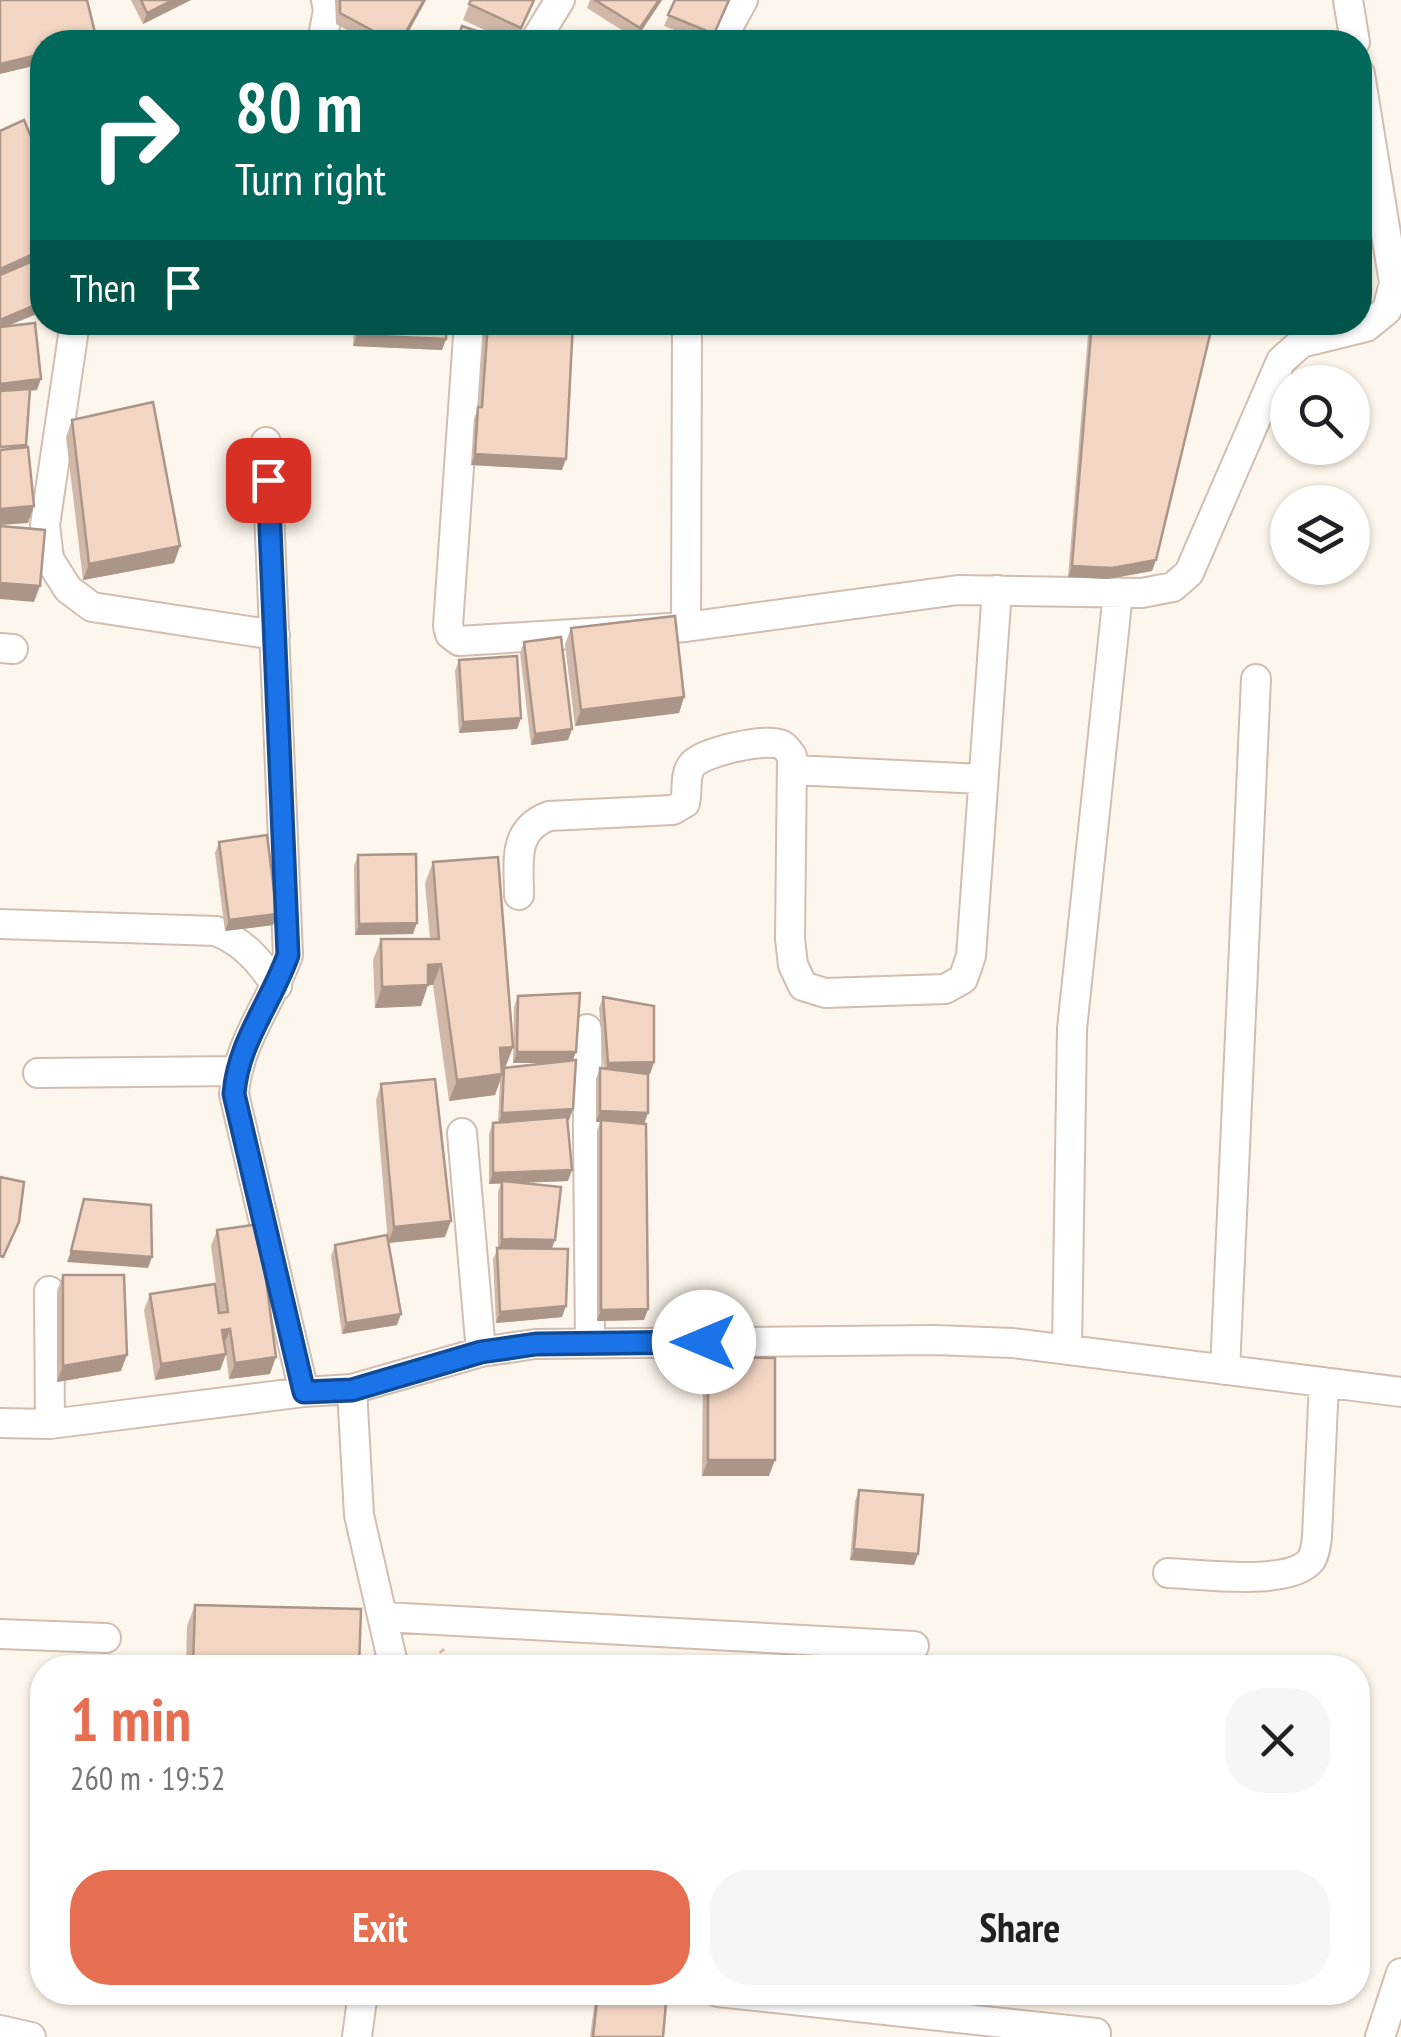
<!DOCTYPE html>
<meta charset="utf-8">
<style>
:root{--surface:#fff;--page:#f6f6f6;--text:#202124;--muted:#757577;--accent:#e76f51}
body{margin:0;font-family:"PT Sans Narrow",sans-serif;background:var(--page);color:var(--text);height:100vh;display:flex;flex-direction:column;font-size:38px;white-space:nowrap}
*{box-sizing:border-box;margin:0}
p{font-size:32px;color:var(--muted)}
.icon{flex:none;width:55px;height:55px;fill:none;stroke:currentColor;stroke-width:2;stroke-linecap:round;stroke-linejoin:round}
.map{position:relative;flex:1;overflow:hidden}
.sheet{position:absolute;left:30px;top:1655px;width:1340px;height:350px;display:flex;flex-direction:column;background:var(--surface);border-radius:40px;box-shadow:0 2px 8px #0004}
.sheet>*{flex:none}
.hud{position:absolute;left:30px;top:30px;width:1342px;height:305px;border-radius:40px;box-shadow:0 2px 8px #0004;background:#00695c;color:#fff;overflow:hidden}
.tools{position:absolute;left:1270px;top:365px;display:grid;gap:20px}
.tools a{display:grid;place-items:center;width:100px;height:100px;border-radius:50%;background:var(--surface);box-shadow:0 2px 8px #0004;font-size:50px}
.pin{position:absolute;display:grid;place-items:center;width:85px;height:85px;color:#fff;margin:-42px;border-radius:20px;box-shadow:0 5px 15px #0006}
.me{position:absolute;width:110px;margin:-55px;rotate:270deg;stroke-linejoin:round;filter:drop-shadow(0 0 8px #0008)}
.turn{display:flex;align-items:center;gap:35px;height:210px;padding:0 40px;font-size:45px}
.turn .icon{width:130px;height:130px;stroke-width:2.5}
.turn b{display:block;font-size:70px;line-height:85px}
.then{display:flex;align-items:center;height:95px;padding:0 40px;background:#0003;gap:20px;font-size:38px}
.round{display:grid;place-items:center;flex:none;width:105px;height:105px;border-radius:40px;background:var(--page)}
.overview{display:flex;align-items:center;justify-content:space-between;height:170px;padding:0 40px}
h1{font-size:60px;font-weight:700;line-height:75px;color:var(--accent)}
.primary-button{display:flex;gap:20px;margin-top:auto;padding:20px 40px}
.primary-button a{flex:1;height:115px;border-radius:40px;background:var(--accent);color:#fff;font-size:40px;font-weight:700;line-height:115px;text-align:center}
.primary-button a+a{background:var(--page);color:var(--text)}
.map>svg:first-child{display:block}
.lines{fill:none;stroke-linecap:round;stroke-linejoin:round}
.street-casing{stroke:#d1beb0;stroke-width:32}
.path{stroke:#d9b8a5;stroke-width:6;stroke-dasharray:2.5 8;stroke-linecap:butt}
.street{stroke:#fff;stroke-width:28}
.wall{fill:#d1b7a8}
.shaded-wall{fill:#aa9588}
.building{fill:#f3d5c3;stroke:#aa9588;stroke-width:2.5}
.route-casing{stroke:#114b97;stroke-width:25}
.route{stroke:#1a73e8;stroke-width:18}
</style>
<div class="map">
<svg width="1401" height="2037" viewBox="0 0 1401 2037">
<rect width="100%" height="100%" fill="#fdf6ec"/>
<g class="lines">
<!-- street casing -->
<g class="street-casing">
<path id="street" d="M1348,0l7,42
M322,42l6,-32 -2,-10
M534,42l26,-42
M720,42l23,-42
M75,322l-30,203 4,34 19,30 24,18 183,28
M469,322l-21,304 2,8 9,7 227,-14 272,-37 184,3 31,-6 16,-14 92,-212 20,-18 65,-16 21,-17 7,-27 -34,-209
M266,442l22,513c-17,48 -50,87 -54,139l70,298
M686,627l1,-305
M0,648l13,1
M793,770l189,9
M519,895c0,-34 -7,-65 30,-79l124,-6 12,-7c3,-12 -1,-28 7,-38 10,-13 75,-28 90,-20 4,2 7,7 10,11l-2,183 3,26 10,21 22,7 120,-4 18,-10 8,-23 26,-366
M0,924l216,7c29,12 43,30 61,55
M587,1029l3,314
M38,1073l198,-2
M462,1133l19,219
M49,1291l1,133
M1067,1349l5,-320 46,-436
M1225,1370l31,-691
M352,1389l7,126 35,153
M0,1423l50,1 254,-32 48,-3 129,-37 54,-8 399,-4 79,3 388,49
M1168,1573c33,1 122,14 143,-13 4,-6 5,-15 6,-23l7,-155
M384,1617l530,29
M0,1634l106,4
M718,1992l378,41
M0,2030l31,7
M357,2037l6,-45
M1380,2037l21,-64"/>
</g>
<!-- path -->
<path class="path" d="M441,1650l16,18"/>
<!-- street -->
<use href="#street" class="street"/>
</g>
<!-- wall -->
<path class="wall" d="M131,0h60l-48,24z
M335,0h91l-23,42h-33l-34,-18z
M471,0h64l-19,42h-5l-48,-22z
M590,0h72l-26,39 -49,-31z
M675,0h55l-19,42h-7l-40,-16z
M354,322h93l-1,17 -4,11 -89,-4z
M484,322h89l-11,148 -91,-5 3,-47 5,-11z
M1089,322h124l-57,238 -4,11 -44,8 -40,-2z
M72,420l108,126 -6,17 -91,17 -17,-143z
M571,628l113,69 -5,16 -104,13 -10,-82z
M524,642l48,87 -4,11 -37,5 -11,-92z
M459,660l62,58 -4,11 -58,4 -4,-62z
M219,842l58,72 -4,11 -48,6 -10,-78z
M358,855l55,79 -58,1 -1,-69z
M433,862l80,185 -8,21h-3v5l2,-5 48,-5h-39l1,-56 4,-11 54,65 1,48 -4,11h-1v61l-52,2 36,65 10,69 -66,6 -3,-64 5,-11v-56l3,-9 -12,1v-50l4,-11h5l2,-41 -5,13 -46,6 -16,-116h-5l-7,21 -46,2 -2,-48 8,-21h49l-5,-56z
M603,997l51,65 -4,12h-3l1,39 -4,11 4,185 -4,11 -47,1v-190l3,-9h-4v-43l4,-11h4l-5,-60z
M381,1084l64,153 -57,6 9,82 -55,9 -11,-78 4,-11 53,-2 -12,-143z
M217,1230l53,144 -41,5 -3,-25 -6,16 -65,10 -11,-70 6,-16 70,19 -9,-67z
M63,1275l58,96 -64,11v-91z
M708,1357l61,119h-67l1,-103z
M859,1490l59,64 -4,11 -64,-5 5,-59z
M195,1605l164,63h-173l1,-42z
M596,1992h71l-4,45h-73z"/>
<!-- shaded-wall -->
<path class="shaded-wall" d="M173,0h18l-48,24 4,-11z
M424,0h2l-23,42h-3z
M659,0h3l-26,39 4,-11z
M42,54v10l-42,10v-10z
M42,250v13l-42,19v-13z
M42,302v10l-42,17v-9z
M357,335l89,4 -4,11 -89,-4z
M41,379l-4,11 -37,5v-11z
M475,454l91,5 -4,11 -91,-5z
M34,506l-6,17 -28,2v-16z
M180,546l-6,17 -91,17 6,-16z
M1156,560l-4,11 -44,8 -40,-2 4,-11z
M0,583l40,3 -6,16 -34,-3z
M684,697l-5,16 -104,13 6,-16z
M521,718l-4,11 -58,4 4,-11z
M572,729l-4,11 -37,5 4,-11z
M277,914l-4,11 -48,6 4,-11z
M417,923l-4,11 -58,1 4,-11z
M441,964l-8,21h-5l-7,21 -46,2 7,-21 46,-22z
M513,1047l-8,21 -13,1 8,-21z
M517,1052h59l-4,11h-59z
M654,1062l-4,12h-46l4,-11z
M502,1074l-7,21 -46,6 8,-21z
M573,1109l-4,11 -71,4 4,-11z
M600,1111l48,2 -4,11 -48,-2z
M572,1170l-4,11 -79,3 4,-11z
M451,1221l-6,16 -57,6 6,-16z
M502,1239l53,1 -4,11 -53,-1z
M71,1251l81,6 -4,11 -81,-6z
M566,1306l-4,11 -66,6 4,-11z
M648,1309l-4,11 -47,1 4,-11z
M401,1314l-4,11 -55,9 4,-11z
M230,1329l-6,16 -2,-15z
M226,1354l-6,16 -65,10 6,-16z
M127,1355l-6,16 -64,11 6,-16z
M276,1357l-6,17 -41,5 6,-16z
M708,1460h67l-6,16h-67z
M854,1549l64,5 -4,11 -64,-5z"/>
<!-- building -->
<path class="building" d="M0,0h87l10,41 -7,1h-48v12l-42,10z
M141,0h32l-26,13z
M340,0h84l-24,42h-6l-54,-29z
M471,0h63l-13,28 -52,-24z
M595,0h64l-19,28z
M675,0h54l-15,34 -46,-19z
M462,26l46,16h-52z
M24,120l18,43v87l-42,19v-138z
M42,257v45l-42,18v-45z
M357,322h90l-1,17 -89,-4z
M488,322h85l-7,137 -91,-5 3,-47h4z
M1092,322h121l-57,238 -44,8 -40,-2z
M35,323l6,56 -41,5v-57z
M30,389l-4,56 -26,2v-56z
M153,402l27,144 -91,18 -17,-144z
M28,447l6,59 -34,3v-59z
M0,526l45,4 -5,56 -40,-3z
M675,616l9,81 -103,13 -10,-82z
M561,637l11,92 -37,5 -11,-92z
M517,656l4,62 -58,4 -4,-62z
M267,835l10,79 -48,6 -10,-78z
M416,854l1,69 -58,1 -1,-69z
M498,857l15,190 -13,1 2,26 -45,6 -16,-116 -13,1v20l-46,2 -1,-48h58l-6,-77z
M580,993l-4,59h-59l1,-56z
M603,997l51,9v56l-46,1z
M576,1060l-3,49 -71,4 2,-45z
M600,1068l48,6v39l-48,-2z
M435,1079l16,142 -57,6 -13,-143z
M567,1117l5,53 -79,3v-50z
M601,1120l45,4 2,185 -47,1z
M0,1177l24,5 -5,40 -16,35 -3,-1z
M502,1181l59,6 -6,53 -53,-1z
M84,1199l67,6 1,52 -81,-6z
M259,1224l17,133 -41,6 -5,-34 -8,1 4,24 -65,10 -11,-70 65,-10 4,29 9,-1 -11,-82z
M387,1235l14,79 -55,9 -11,-78z
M497,1248l71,1 -2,57 -66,6z
M63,1275h61l3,80 -64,11z
M708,1357l67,1v102h-67z
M859,1490l64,5 -5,59 -64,-5z
M195,1605l166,4 -2,59h-166z
M598,1992h69l-4,45h-70z"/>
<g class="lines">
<!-- route casing -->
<g class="route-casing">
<path id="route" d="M268,480l20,475c-17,48 -50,87 -54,139l70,298 48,-2 129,-38 55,-8 168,-2"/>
</g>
<!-- route -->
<use href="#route" class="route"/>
</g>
</svg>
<div class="tools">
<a><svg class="icon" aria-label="search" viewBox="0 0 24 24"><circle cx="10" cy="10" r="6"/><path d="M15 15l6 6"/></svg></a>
<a><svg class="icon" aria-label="layers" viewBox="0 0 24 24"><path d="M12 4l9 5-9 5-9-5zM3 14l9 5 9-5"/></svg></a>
</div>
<div class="pin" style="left:268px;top:480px;background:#d93025"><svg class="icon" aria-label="arrive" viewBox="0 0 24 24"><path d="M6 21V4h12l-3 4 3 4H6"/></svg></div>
<svg class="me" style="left:704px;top:1342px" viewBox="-20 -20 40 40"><circle r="19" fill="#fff"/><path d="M0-13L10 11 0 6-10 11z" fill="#1a73e8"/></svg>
<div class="hud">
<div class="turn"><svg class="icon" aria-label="right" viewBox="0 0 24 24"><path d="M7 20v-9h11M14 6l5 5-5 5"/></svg><div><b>80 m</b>Turn right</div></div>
<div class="then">Then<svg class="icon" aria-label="arrive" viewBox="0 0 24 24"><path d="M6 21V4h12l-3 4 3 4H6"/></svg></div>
</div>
<section class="sheet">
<div class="overview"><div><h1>1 min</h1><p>260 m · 19:52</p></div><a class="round"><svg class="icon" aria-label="close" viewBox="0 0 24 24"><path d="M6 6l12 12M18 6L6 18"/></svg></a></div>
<div class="primary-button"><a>Exit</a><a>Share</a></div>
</section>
</div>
